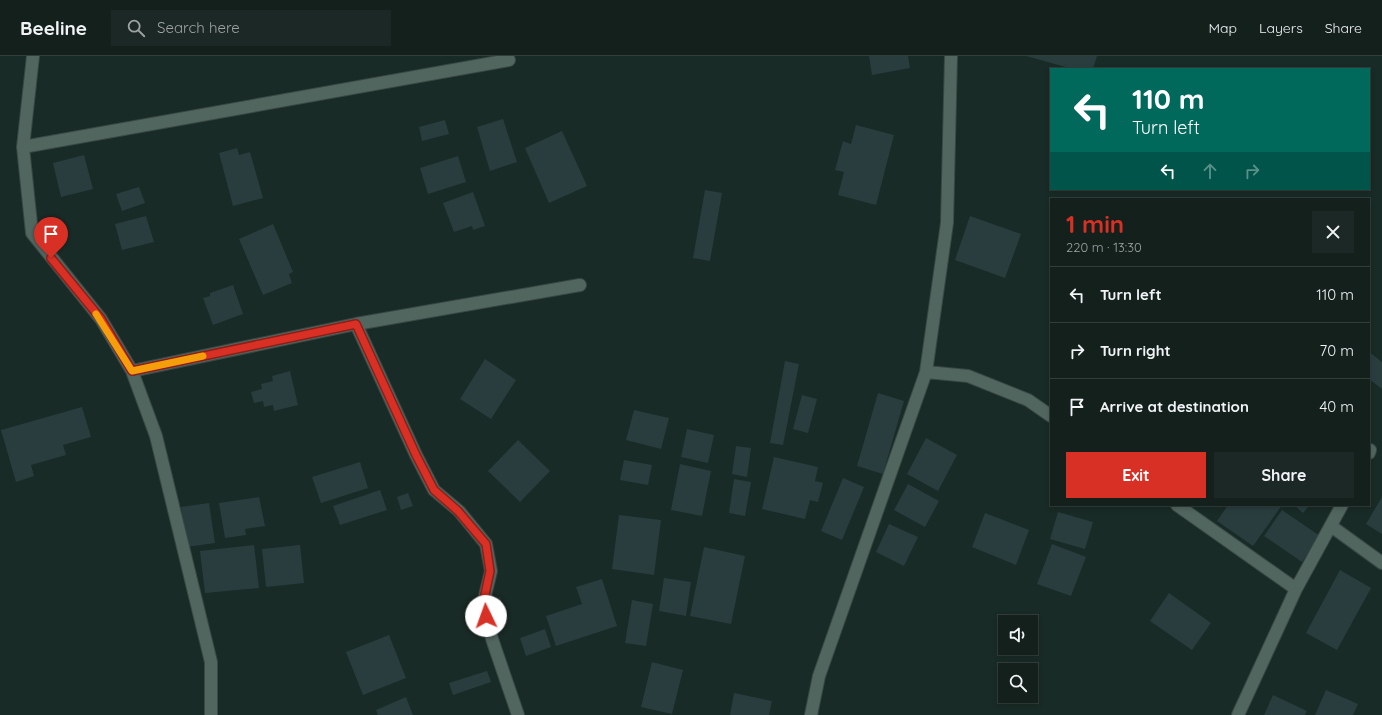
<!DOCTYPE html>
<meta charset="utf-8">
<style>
:root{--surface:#13201c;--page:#1c2825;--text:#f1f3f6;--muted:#9da3a3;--line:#323e3b;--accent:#d93025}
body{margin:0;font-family:Quicksand,sans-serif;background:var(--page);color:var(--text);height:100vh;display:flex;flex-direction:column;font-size:15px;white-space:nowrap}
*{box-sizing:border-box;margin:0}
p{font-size:13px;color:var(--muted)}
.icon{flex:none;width:22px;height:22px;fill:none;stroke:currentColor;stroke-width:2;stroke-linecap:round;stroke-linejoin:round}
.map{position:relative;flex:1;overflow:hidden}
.side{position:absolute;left:1050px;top:142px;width:320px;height:308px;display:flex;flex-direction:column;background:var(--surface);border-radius:0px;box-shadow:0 2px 6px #0003,0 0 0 1px var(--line)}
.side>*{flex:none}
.banner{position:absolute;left:1050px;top:12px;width:320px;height:122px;border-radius:0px;box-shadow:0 2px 6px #0003,0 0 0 1px var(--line);background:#00695c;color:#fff;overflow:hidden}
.tools{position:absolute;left:998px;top:559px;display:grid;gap:8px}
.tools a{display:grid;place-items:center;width:40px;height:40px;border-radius:0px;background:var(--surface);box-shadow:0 2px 6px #0003,0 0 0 1px var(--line);font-size:20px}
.pin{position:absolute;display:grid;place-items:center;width:34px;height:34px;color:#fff;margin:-41px -17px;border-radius:50% 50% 50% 0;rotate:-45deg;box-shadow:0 0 4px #0007}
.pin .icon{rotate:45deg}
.me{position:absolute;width:44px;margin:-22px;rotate:357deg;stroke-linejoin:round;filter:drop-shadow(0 0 3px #0008)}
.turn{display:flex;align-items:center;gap:14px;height:84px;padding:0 16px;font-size:18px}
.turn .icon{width:52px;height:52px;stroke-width:2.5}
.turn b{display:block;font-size:28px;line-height:34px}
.lanes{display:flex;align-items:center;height:38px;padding:0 16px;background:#0003;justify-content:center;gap:20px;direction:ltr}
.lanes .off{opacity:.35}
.round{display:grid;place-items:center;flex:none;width:42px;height:42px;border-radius:0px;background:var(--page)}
.overview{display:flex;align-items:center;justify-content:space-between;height:68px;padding:0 16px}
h1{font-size:24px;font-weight:700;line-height:30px;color:var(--accent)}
.button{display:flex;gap:8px;margin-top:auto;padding:8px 16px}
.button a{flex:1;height:46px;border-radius:0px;background:var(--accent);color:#fff;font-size:16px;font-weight:700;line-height:46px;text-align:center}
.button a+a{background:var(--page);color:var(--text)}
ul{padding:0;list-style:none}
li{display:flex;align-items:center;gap:12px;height:56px;padding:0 16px;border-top:1px solid var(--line)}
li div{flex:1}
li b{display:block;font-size:15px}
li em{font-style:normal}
header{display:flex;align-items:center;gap:24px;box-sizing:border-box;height:56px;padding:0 20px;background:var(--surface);border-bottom:1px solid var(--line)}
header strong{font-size:19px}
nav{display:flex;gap:22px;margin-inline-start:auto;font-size:14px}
.search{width:280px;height:36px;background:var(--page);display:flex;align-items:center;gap:10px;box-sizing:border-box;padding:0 14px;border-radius:0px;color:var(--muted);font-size:15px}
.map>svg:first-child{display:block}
.building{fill:#293d3f}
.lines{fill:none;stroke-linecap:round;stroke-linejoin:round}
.minor-casing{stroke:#394844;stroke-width:14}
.minor{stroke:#526660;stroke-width:12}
.route-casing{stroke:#8d1f18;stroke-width:10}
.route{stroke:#d93025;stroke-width:7}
.slow{stroke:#f59e0b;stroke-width:7}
</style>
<header>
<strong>Beeline</strong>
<div class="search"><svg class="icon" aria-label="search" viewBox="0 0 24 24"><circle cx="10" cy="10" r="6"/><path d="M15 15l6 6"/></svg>Search here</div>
<nav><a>Map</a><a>Layers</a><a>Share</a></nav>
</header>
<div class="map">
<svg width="1382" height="659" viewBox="0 0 1382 659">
<rect width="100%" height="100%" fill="#192b26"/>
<!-- building -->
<path class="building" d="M869,0h39l2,12 -38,7z
M1026,0h71l-4,13h-20z
M503,63l14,43 -27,9 -13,-44z
M445,64l4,14 -27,7 -3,-14z
M856,69l38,10 -18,70 -38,-10 6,-23 -9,-2 8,-29 8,3z
M562,75l25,55 -38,17 -24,-55z
M237,92l2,7 11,-3 13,46 -30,8 -14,-53z
M84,99l9,34 -32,8 -8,-34z
M458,100l8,26 -38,12 -8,-26z
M139,131l6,16 -23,8 -6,-17z
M705,134l17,3 -12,68 -17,-3z
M473,136l12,34 -12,4 -1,-4 -18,6 -11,-29z
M146,160l8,26 -32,8 -7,-26z
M970,160l51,18 -16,44 -50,-18z
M273,168l20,48 -4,2 3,9 -29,12 -24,-56z
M233,229l10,29 -30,11 -10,-27 7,-2v-3z
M1369,296l13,10v27l-13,-10z
M485,303l31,21 -25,39 -31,-20z
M785,305l14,3 -16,81 -13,-2z
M290,315l8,34 -24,6 -1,-6 -9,2 -1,-6 -9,2 -3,-11 11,-3 -1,-5 12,-3 -1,-5z
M878,337l26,8 -21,73 -26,-8z
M802,339l15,4 -9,34 -15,-4z
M82,351l9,30 -28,8 3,10 -35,10 3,11 -18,6 -15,-52z
M634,354l35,8 -8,31 -35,-9z
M687,373l27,6 -6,28 -27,-6z
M926,382l31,17 -19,36 -31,-17z
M518,384l32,31 -30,31 -32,-31z
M736,390l15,2 -4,29 -15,-3z
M774,401l44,10 -3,14 8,2 -5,19 -8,-2 -5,19 -43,-10z
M624,404l28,5 -4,20 -28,-5z
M360,406l8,26 -47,15 -9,-26z
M680,408l31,7 -9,45 -31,-6z
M843,422l21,9 -22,53 -21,-9z
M734,423l17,3 -6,34 -16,-3z
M908,428l31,17 -14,26 -31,-17z
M380,434l7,20 -47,15 -7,-19z
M408,437l5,13 -12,4 -4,-13z
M259,441l6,29 -20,3 1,6 -21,3 -6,-35z
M1382,441v37l-16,-10z
M209,447l6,40 -28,4 -6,-40z
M1228,449h54l-29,41 -36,-25z
M1294,449h16l-7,8z
M1282,454l38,26 -18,26 -38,-26z
M1058,456l35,10 -8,27 -35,-10z
M985,457l44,17 -13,35 -44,-18z
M619,459l42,5 -7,55 -42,-6z
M889,468l29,13 -14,29 -28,-14z
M1052,488l34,13 -15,39 -34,-12z
M254,489l5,43 -54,5 -5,-42z
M300,489l4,38 -38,4 -4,-38z
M704,491l41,9 -14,68 -41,-8z
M1340,514l31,18 -34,62 -31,-17z
M664,522l27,4 -5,34 -27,-5z
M602,523l15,47 -61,20 -10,-30 36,-12 -6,-17z
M1169,537l42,30 -19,27 -42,-29z
M500,541l4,15 -12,4 -5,-15z
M632,544l21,4 -7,42 -21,-3z
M545,573l6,18 -25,9 -6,-18z
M389,579l17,43 -43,17 -17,-43z
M652,606l31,8 -11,44 -31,-7z
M487,615l4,11 -38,13 -4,-12z
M1326,634l32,14 -5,11h-38z
M734,637l38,8 -3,14h-39z
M1273,639l34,16 -2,4h-41z
M406,641l7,18h-35l-2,-5z"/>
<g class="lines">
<!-- minor casing -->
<g class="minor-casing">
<path id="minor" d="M33,0l-10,91 9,86 69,86 31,52 24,65 55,226v53
M23,91l486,-87
M356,268l60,131 18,35 25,21 27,33 5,27 -8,33 9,35 26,76
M132,315l224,-47 224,-39
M926,316l42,4 60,24 23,16
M1369,397l1,-3
M1177,449l119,84 46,-84
M1331,470l51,37
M811,659l8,-39 107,-304 21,-149 4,-167
M1238,659l58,-126"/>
</g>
<!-- minor -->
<use href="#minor" class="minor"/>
</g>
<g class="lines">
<!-- route casing -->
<g class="route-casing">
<path id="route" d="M51,202l50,61 31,52 224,-47 60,131 18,35 24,21 28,33 4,27 -7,33 3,12"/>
</g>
<!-- route -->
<use href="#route" class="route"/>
<!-- slow -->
<path class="slow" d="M96,258l36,57 71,-15"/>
</g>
</svg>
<div class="tools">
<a><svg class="icon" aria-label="sound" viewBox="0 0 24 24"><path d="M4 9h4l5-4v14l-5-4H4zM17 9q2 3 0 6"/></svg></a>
<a><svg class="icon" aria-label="search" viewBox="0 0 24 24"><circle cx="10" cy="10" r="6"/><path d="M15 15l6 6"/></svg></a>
</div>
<div class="pin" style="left:51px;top:202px;background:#d93025"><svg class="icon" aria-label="arrive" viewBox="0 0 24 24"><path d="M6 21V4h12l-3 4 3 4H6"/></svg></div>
<svg class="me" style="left:486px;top:560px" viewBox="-20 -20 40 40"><circle r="19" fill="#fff"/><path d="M0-13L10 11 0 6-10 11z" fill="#d93025"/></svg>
<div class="banner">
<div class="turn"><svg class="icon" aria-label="left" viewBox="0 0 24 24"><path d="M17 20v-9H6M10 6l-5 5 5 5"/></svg><div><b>110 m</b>Turn left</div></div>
<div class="lanes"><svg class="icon" aria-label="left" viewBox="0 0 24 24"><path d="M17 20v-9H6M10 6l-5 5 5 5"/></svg><svg class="icon off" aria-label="ahead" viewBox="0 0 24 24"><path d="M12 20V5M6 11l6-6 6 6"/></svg><svg class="icon off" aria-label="right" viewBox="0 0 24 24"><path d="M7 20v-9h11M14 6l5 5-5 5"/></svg></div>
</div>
<section class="side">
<div class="overview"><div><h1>1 min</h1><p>220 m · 13:30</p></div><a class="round"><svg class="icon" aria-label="close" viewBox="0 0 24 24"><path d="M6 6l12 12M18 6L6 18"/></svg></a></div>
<ul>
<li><svg class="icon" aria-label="left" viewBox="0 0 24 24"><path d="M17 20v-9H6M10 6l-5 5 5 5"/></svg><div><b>Turn left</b></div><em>110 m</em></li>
<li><svg class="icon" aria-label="right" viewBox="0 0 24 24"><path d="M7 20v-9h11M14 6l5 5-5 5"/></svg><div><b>Turn right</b></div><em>70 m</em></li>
<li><svg class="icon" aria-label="arrive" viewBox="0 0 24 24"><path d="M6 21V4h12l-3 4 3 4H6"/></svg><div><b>Arrive at destination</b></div><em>40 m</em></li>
</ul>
<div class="button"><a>Exit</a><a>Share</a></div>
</section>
</div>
